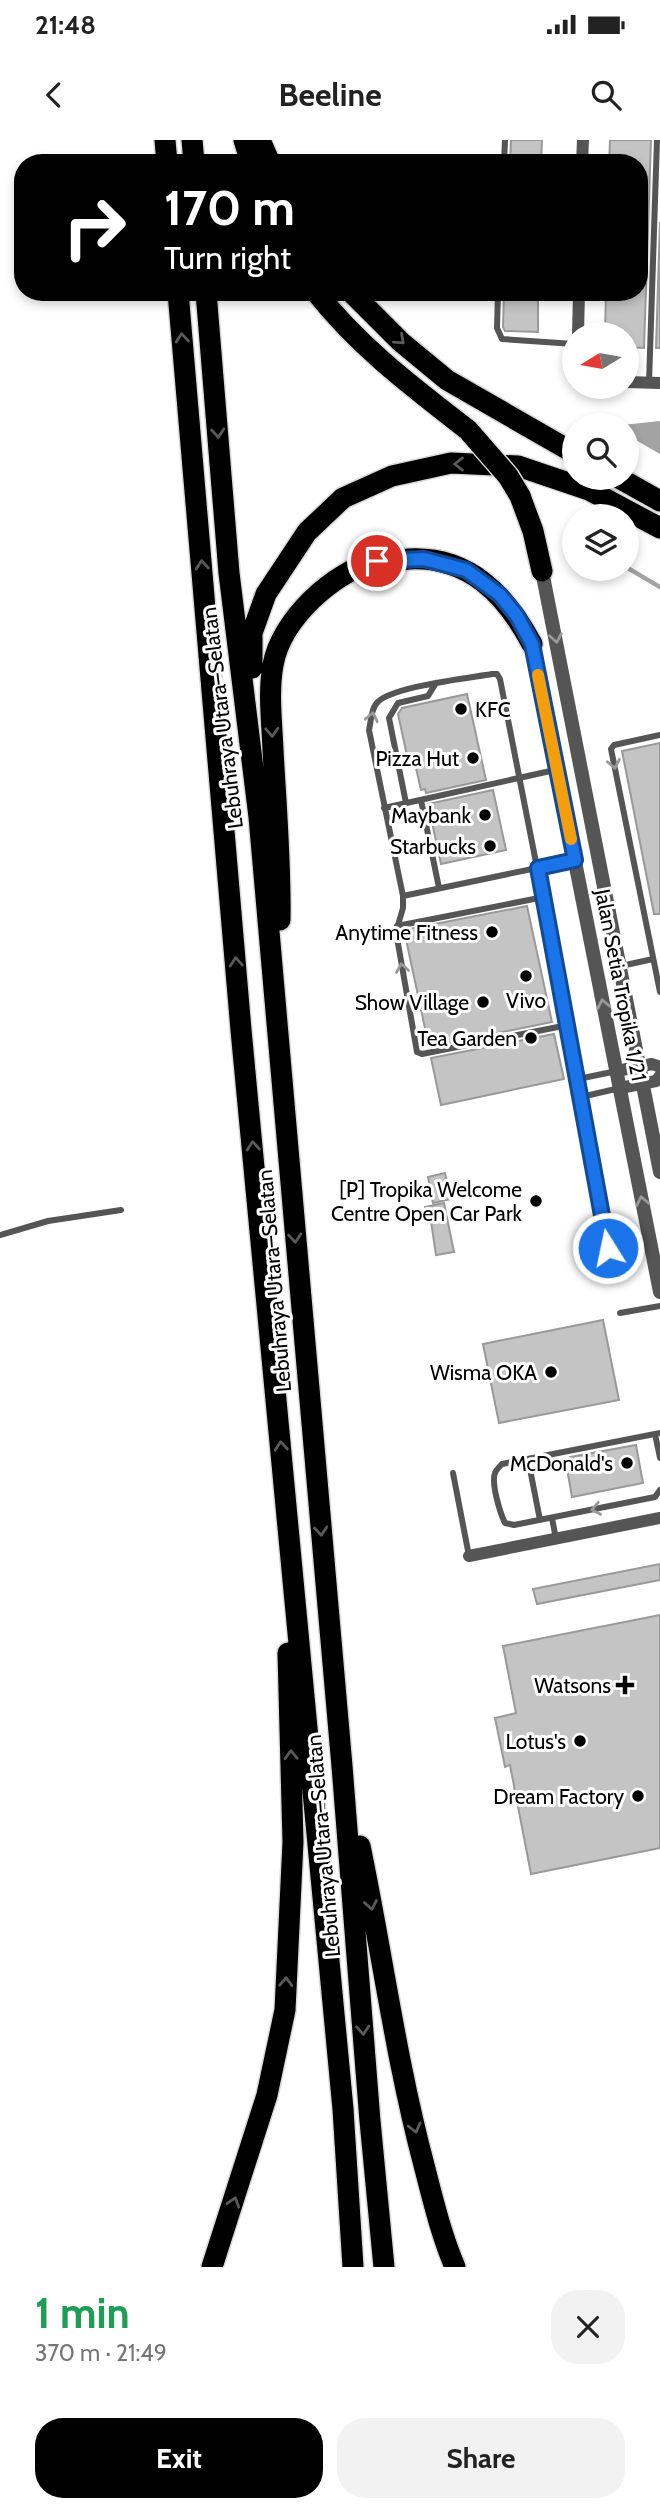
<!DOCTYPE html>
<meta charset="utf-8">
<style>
:root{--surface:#fff;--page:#f2f2f2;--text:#222;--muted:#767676;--accent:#000}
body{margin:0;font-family:Cabin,sans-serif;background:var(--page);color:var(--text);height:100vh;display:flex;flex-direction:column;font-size:26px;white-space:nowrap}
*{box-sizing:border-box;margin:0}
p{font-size:23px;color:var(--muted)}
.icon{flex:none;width:38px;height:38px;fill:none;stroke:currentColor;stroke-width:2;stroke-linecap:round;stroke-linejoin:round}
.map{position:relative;height:2127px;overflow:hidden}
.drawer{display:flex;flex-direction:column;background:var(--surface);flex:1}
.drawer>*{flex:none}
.hud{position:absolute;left:14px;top:14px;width:634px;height:147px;border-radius:28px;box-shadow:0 4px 10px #0003;background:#000;color:#fff;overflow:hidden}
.needle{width:46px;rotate:259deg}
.fabs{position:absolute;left:562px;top:182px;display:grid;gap:14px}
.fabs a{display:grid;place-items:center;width:77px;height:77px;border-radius:50%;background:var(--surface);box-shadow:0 4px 10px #0003;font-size:35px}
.pin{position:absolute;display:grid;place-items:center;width:60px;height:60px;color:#fff;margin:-30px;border:4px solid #fff;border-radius:50%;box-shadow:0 2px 7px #0007}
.me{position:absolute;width:77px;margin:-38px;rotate:350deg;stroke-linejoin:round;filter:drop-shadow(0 0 5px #0008)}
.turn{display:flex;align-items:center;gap:24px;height:147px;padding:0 35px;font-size:32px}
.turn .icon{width:91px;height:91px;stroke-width:2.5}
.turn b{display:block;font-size:49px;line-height:60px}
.round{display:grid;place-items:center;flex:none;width:74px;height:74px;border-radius:28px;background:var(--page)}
.overview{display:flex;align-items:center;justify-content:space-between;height:119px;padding:0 35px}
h1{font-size:42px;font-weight:700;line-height:52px;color:#1e9e55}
.button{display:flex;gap:14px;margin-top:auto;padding:14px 35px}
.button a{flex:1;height:80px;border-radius:28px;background:var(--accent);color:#fff;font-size:28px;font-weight:700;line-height:80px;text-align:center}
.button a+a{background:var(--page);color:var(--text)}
.status{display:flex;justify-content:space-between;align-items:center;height:49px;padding:0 35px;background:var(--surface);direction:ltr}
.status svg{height:19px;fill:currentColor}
header{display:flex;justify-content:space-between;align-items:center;height:91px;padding:0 35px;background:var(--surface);font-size:32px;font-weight:700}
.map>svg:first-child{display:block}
.water{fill:#a3a3a3}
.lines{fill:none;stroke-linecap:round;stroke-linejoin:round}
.stream{stroke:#a3a3a3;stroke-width:4.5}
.building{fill:#c4c4c4;stroke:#999;stroke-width:2}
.motorway-casing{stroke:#dbdbdb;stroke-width:24}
.service{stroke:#555;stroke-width:6}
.minor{stroke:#555;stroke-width:12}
.tertiary{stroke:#555;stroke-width:14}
.motorway{stroke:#000;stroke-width:21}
.motorway-bridge-casing{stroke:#dbdbdb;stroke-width:24;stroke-linecap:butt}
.motorway-bridge{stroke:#000;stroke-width:21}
.oneway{stroke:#595959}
.oneway2{stroke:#999}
.route-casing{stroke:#114b97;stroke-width:18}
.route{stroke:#1a73e8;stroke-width:12}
.slow{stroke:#f59e0b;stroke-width:12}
.poi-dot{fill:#000;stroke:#fff;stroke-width:2.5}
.labels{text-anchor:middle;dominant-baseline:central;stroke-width:6;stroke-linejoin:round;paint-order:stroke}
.poi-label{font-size:21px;fill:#000;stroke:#fff;text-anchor:end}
.street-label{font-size:21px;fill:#000;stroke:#fff}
</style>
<div class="status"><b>21:48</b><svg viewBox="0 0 49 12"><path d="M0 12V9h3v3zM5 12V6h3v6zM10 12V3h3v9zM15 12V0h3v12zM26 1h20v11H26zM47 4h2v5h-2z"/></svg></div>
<header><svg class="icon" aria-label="back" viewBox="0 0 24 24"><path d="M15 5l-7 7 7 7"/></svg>Beeline<svg class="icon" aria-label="search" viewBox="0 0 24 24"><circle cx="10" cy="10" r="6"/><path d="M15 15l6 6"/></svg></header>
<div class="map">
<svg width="660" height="2127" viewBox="0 0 660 2127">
<rect width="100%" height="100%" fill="#fff"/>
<!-- water -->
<path class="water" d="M660,281v33l-33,-19 -1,-10h-4z"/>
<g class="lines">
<!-- stream -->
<path class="stream" d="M626,427l34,20"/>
</g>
<!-- building -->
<path class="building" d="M511,0h31l-1,23h-31z
M610,0h41l-7,208 -18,-1v-13h-21l1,-42h33v-129h-30z
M660,82v126h-4z
M504,152h34v40l-33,-1 -2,-4z
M467,554l19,86 -60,13 -1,-4 -4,1 -6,-26 -6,1 -11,-51 4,-6z
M660,603v171h-6l-32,-163z
M493,650l13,60 -65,14 -13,-60z
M527,766l25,116 -123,25 -25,-117z
M554,894l10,45 -123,26 -10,-47z
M445,1033l6,26 -18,4 -5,-26z
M444,1063l10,49 -18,3 -5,-34h-3l-3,-14z
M603,1180l16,80 -120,23 -16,-79z
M636,1305l7,38 -71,14 -6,-34 5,-1 -1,-5z
M660,1424v16l-123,24 -4,-15z
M660,1475v233l-129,26 -21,-109 -5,2 -10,-49 21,-5 -13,-67z"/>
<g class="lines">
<!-- motorway casing -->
<g class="motorway-casing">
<path id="motorway" d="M165,0l2,23
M192,0l2,23
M244,0l7,23
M260,0l10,23
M178,152l63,738 102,1079 10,158
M206,152l23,281 30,244 83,949 28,355 14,146
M316,152c43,55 98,96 152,138
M351,152l50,50 46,38 127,73
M619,338l41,23
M520,356l13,35 9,40
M252,528v-35l14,-39 41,-62 36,-34 49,-22 59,-13 67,3 71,24 71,38
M280,780c1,-57 -4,-114 -7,-170 -1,-27 -5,-57 0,-85 8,-45 60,-94 104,-104 10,-2 22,-1 32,-2 60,-3 97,36 123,85
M360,1706c22,106 36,214 64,319 9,35 17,69 31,102
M212,2127l55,-172 18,-85 8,-168 -5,-189"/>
</g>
<!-- service -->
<path class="service" d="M504,23l1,-23
M498,152l-1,36 5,11 72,5
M649,243l8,-243
M660,595l-46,10 -3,4 49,243
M421,660l18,88
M406,663l-17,-85 9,-15 30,-7 8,-13
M384,668l171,-38
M403,756l172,-36
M397,786l147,-29
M621,826l32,-7
M568,885l-146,29 -5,-2 -21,-120 7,-24v-12l-34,-166c2,-8 2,-20 7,-26 11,-17 93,-26 116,-30h5l3,5c27,133 53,267 78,401 12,66 23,132 36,198
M578,939l39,-8
M581,957l39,-9
M0,1095l48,-14 73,-11
M608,1108l40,-9
M620,1173l40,-7
M660,1293l-158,31c-2,2 -6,6 -7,9 -4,10 5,40 10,50l9,2 141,-28 5,-7
M655,1294l5,24
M528,1319l12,61
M453,1333l16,83
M552,1378l4,21"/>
<!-- minor -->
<path class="minor" d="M582,23l1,-23
M578,194l1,-42
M626,242l34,1
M617,931l35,-7 8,3
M620,948l36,-7 4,-5
M469,1416l191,-38"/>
<!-- tertiary -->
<path class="tertiary" d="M542,431l118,601
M532,504l128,648"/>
<!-- motorway -->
<use href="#motorway" class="motorway"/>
<!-- motorway-bridge casing -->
<g class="motorway-bridge-casing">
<path id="motorway-bridge" d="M468,290l40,46 12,20"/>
</g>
<!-- motorway-bridge -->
<use href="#motorway-bridge" class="motorway-bridge"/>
</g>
<!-- one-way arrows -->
<defs><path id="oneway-chevron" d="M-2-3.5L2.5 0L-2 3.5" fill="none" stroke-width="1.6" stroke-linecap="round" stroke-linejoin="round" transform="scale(1.75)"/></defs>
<g class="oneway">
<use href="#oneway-chevron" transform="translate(182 198) rotate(-95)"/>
<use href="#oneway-chevron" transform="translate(400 200) rotate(42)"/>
<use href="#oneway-chevron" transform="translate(218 293) rotate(85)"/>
<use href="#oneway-chevron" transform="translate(459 324) rotate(180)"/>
<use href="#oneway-chevron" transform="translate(202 425) rotate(-95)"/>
<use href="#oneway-chevron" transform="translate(272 592) rotate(87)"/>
<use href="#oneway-chevron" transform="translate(236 822) rotate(-95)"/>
<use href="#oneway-chevron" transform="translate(253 1006) rotate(-95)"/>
<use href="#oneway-chevron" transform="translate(295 1098) rotate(85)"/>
<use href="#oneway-chevron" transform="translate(281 1306) rotate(-95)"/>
<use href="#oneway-chevron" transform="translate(321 1391) rotate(85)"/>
<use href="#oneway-chevron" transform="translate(291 1615) rotate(-92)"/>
<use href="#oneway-chevron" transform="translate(371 1765) rotate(80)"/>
<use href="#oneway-chevron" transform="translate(286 1842) rotate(-87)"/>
<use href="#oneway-chevron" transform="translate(363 1890) rotate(86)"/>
<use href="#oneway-chevron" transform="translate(415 1988) rotate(76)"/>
<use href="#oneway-chevron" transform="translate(234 2062) rotate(-72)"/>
</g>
<g class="oneway2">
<use href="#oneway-chevron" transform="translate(556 498) rotate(79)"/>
<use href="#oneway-chevron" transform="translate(372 577) rotate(-78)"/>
<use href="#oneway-chevron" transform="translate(614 624) rotate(79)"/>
<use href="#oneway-chevron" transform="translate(402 828) rotate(-99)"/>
<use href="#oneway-chevron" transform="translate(603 864) rotate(-101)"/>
<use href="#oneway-chevron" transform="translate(642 1061) rotate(-101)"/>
<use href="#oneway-chevron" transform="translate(596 1369) rotate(169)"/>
</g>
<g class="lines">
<!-- route casing -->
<g class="route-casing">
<path id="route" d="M377,421l47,-2 42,11 34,25 17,21 15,28 43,216 -37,8 70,380"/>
</g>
<!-- route -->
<use href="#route" class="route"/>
<!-- slow -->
<path class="slow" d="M538,535l33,164"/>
</g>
<!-- markers -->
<g class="poi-dot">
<circle cx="461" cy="569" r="7"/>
<circle cx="473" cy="618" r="7"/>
<circle cx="485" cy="675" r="7"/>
<circle cx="490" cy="706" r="7"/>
<circle cx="492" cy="792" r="7"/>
<circle cx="526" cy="836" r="7"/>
<circle cx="483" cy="862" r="7"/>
<circle cx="531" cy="898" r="7"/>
<circle cx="536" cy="1061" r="7"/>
<circle cx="551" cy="1232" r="7"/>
<circle cx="627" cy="1323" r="7"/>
<path d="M621.5 1534.5h7v7h7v7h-7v7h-7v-7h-7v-7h7z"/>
<circle cx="580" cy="1601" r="7"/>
<circle cx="638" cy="1656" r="7"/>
</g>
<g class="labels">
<!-- poi labels -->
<g class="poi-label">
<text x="475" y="569" text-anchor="start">KFC</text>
<text x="459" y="618">Pizza Hut</text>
<text x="471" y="675">Maybank</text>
<text x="476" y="706">Starbucks</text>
<text x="478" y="792">Anytime Fitness</text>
<text x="526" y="860" text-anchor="middle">Vivo</text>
<text x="469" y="862">Show Village</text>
<text x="517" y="898">Tea Garden</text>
<text x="522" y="1049">[P] Tropika Welcome<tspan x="522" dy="24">Centre Open Car Park</tspan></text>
<text x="537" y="1232">Wisma OKA</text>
<text x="613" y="1323">McDonald's</text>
<text x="611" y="1545">Watsons</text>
<text x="566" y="1601">Lotus's</text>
<text x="624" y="1656">Dream Factory</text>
</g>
<!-- street labels -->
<g class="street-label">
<text transform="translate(222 578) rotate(-97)">Lebuhraya Utara–Selatan</text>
<text transform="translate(621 845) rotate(79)">Jalan Setia Tropika 1/21</text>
<text transform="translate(274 1141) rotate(-95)">Lebuhraya Utara–Selatan</text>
<text transform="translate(323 1706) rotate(-95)">Lebuhraya Utara–Selatan</text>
</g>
</g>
</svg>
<div class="fabs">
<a><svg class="needle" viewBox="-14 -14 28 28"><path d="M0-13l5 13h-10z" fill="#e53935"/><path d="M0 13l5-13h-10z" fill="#767676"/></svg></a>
<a><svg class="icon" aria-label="search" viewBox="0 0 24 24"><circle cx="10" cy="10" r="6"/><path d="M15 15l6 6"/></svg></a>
<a><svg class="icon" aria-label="layers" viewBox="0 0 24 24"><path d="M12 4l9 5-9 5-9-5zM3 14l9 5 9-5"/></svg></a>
</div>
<div class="pin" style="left:377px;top:421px;background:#d93025"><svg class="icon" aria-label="arrive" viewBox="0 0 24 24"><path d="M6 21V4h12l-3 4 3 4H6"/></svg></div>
<svg class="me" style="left:608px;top:1108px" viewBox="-20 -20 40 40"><circle r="17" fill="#1a73e8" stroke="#fff" stroke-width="3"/><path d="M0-11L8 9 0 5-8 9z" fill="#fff"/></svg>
<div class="hud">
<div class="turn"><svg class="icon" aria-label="right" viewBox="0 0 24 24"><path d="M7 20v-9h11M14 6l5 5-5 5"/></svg><div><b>170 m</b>Turn right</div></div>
</div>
</div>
<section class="drawer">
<div class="overview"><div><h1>1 min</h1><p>370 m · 21:49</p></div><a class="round"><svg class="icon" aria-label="close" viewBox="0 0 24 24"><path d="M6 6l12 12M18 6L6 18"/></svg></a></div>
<div class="button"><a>Exit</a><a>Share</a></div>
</section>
